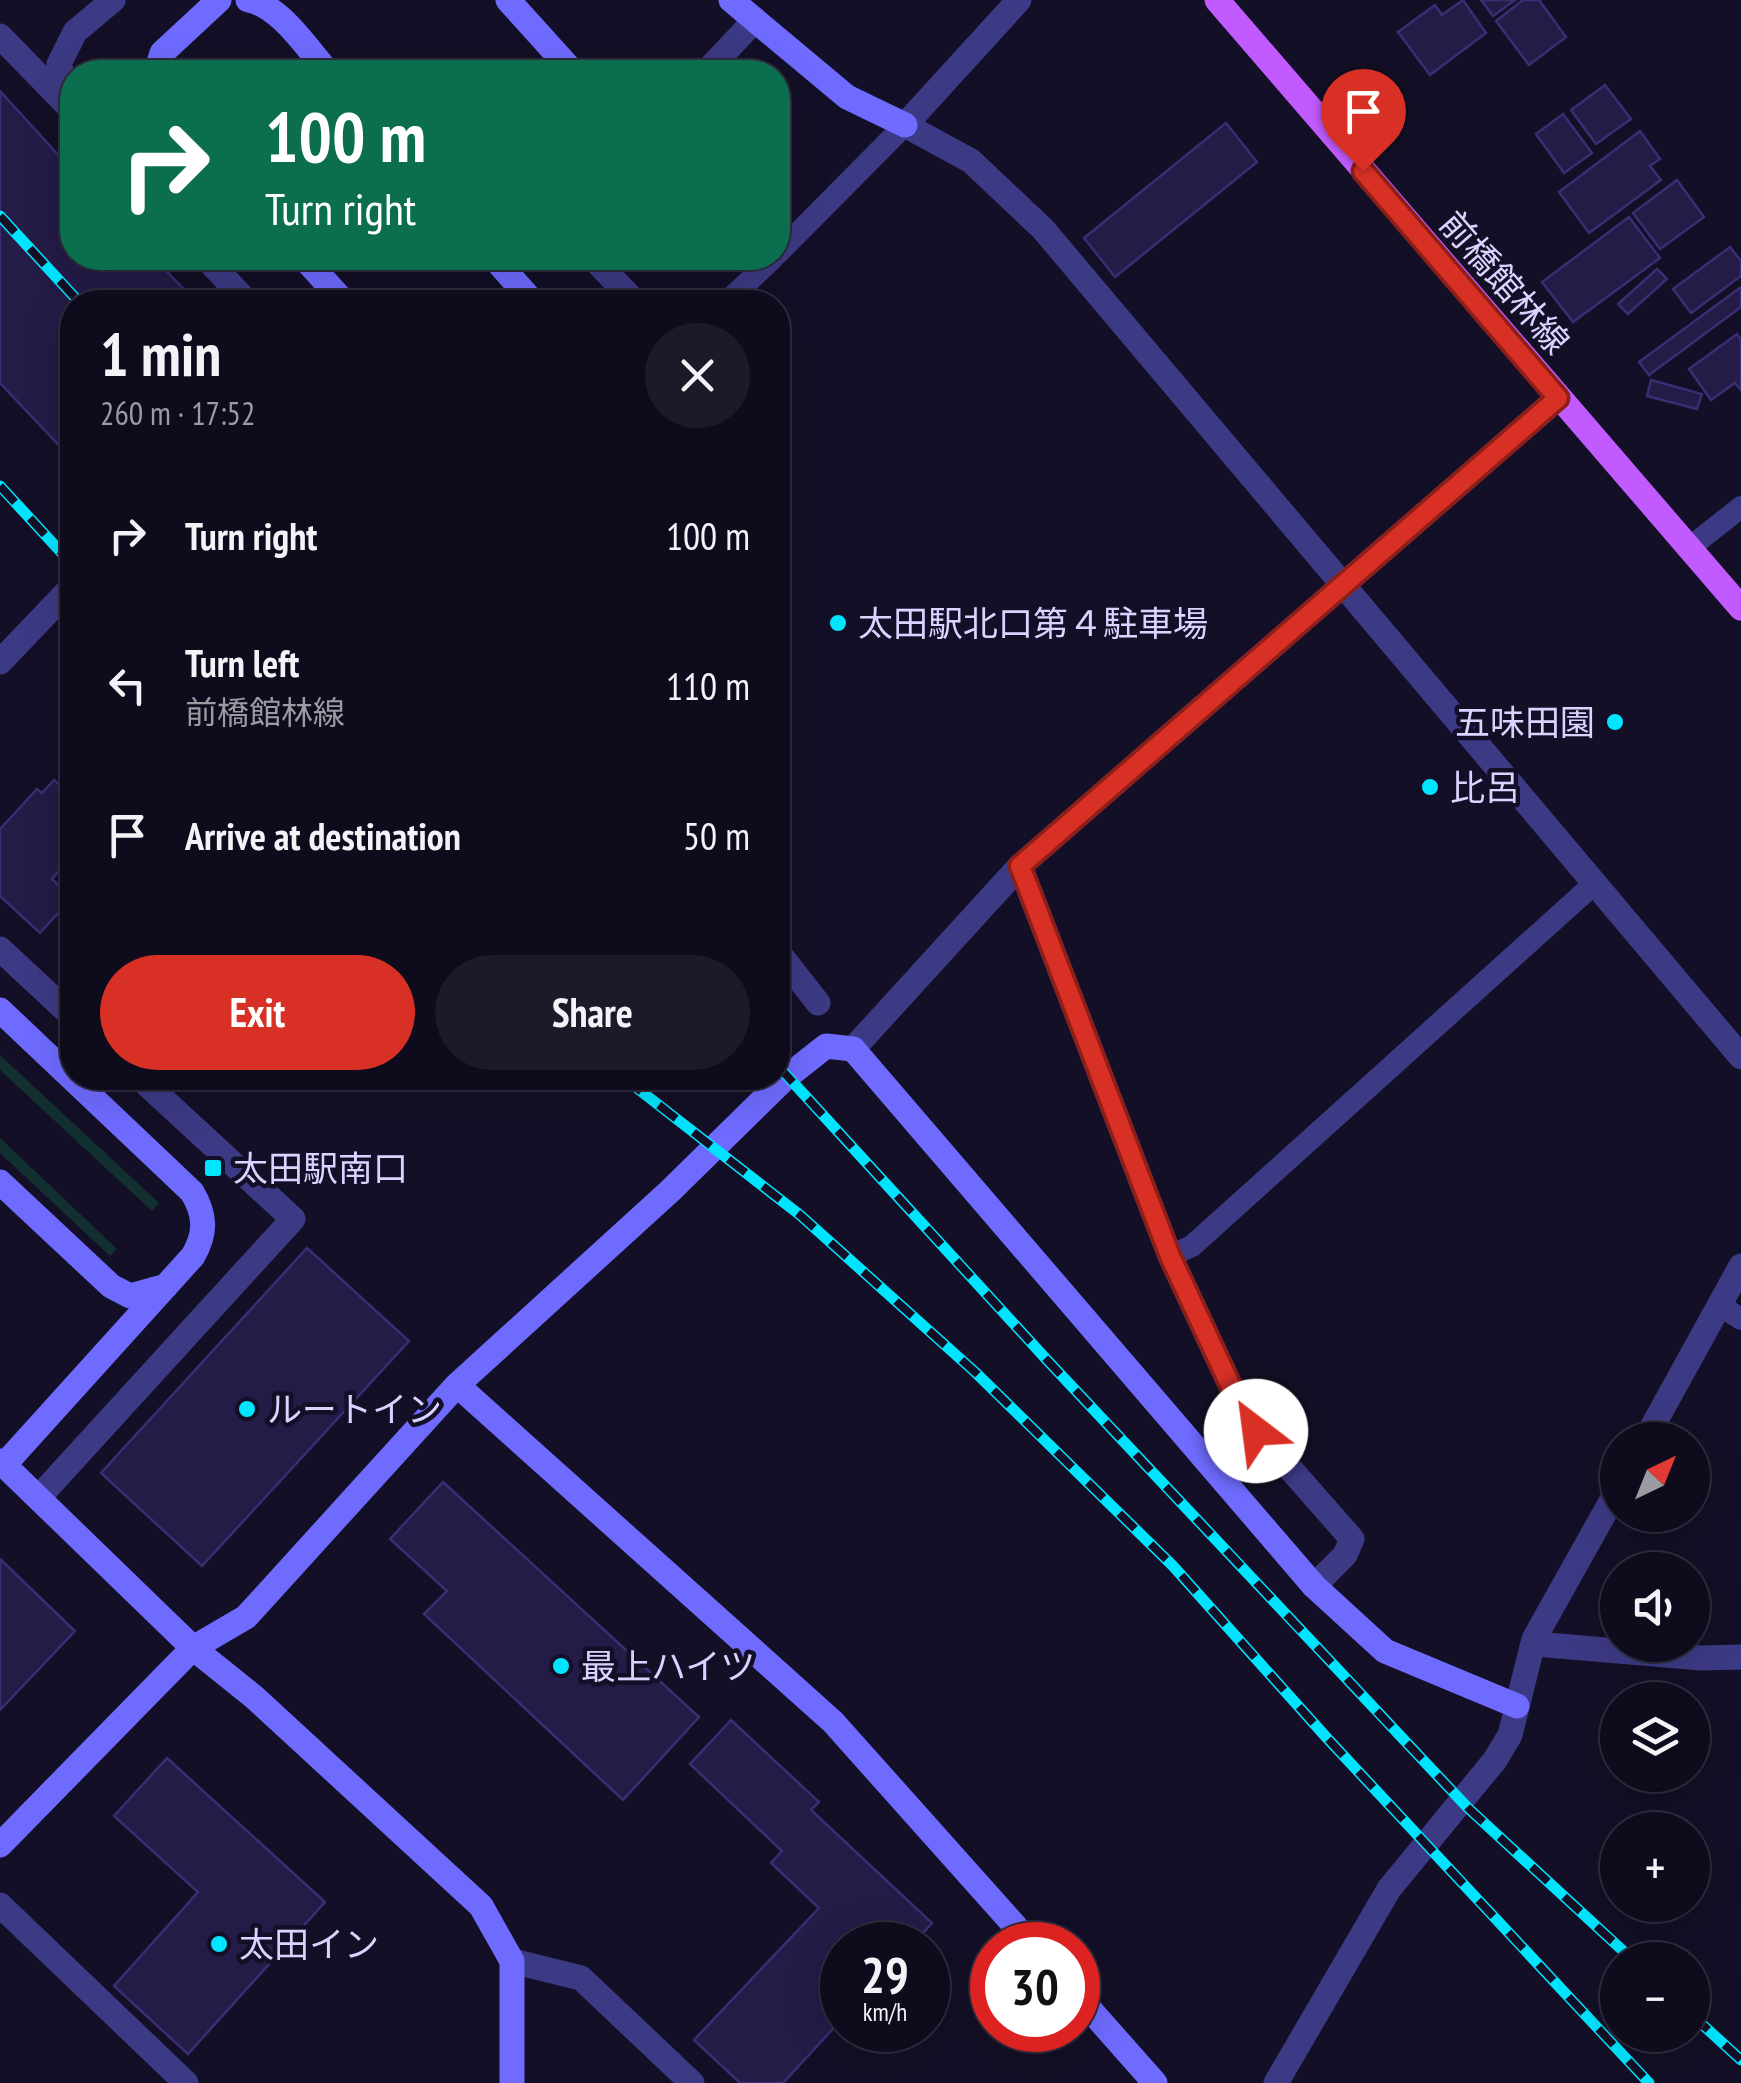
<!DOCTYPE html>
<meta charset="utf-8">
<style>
:root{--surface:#0e0b1c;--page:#1c1929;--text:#f1f3f6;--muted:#9b9ba3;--line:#2e2b3b;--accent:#d93025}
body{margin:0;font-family:"PT Sans Narrow","Noto Sans JP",sans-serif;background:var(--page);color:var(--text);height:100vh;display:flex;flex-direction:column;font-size:38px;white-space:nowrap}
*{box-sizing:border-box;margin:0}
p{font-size:32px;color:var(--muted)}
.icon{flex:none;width:55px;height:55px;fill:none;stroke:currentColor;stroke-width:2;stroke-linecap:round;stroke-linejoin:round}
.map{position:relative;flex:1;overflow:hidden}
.drawer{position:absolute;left:60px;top:290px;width:730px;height:800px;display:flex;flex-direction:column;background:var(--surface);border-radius:40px;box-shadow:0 10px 40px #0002,0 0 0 2px var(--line)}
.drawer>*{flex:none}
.banner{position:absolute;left:60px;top:60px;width:730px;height:210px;border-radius:40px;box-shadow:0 10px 40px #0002,0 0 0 2px var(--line);background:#0b6e4f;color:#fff;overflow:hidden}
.needle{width:65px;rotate:43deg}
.controls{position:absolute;left:1600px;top:1422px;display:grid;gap:20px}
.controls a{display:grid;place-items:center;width:110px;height:110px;border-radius:50%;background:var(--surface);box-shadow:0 10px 40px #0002,0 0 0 2px var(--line);font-size:50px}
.speed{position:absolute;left:820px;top:1922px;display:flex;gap:20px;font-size:50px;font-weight:700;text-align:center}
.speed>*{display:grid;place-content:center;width:130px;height:130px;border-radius:50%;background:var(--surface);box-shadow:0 10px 40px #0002,0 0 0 2px var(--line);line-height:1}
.speed small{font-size:25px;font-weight:400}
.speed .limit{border:15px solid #d22;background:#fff;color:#111}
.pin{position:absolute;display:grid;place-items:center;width:85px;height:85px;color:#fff;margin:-102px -42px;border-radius:50% 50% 50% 0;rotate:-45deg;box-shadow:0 0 10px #0007}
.pin .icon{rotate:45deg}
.me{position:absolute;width:110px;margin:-55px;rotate:330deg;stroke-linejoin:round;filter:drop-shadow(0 0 8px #0008)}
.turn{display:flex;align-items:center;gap:35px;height:210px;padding:0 40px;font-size:45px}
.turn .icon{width:130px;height:130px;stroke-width:2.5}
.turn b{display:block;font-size:70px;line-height:85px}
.round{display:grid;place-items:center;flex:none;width:105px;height:105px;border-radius:52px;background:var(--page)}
.summary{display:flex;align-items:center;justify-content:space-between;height:170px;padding:0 40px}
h1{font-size:60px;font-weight:800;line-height:75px}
.primary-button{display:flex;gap:20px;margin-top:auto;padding:20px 40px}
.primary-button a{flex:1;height:115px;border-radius:60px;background:var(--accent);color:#fff;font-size:40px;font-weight:800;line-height:115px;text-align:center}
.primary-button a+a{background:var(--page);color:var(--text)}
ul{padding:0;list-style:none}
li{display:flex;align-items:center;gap:30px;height:150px;padding:0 40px}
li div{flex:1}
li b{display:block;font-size:38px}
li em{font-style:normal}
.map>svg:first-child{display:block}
.green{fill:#12302f}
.building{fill:#241b47;stroke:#3b2d73;stroke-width:2.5}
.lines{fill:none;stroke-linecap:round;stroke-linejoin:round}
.lane{stroke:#3d3a85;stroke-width:22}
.street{stroke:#3d3a85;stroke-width:25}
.secondary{stroke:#6f6bff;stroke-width:25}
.primary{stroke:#c25bff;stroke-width:25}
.rail-casing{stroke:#00e5ff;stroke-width:11}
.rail{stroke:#130f26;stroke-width:8;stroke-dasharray:22;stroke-linecap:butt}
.route-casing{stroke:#8d1f18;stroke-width:25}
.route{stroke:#d93025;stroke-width:18}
.poi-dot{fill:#00e5ff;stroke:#130f26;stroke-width:4}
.labels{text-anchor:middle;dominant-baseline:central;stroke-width:9;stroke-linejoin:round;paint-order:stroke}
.street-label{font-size:35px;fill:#d9d4ff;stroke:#130f26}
.poi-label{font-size:35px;fill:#d9d4ff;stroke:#130f26;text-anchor:start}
</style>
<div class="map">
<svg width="1741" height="2083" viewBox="0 0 1741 2083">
<rect width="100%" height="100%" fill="#130f26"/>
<!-- green -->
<path class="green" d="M0,1055l159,148 -7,8 -152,-141z
M0,1138l117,111 -7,7 -110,-103z"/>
<!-- building -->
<path class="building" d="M1463,0l23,33 -56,42 -32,-43 37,-27 7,10z
M1481,0h34l-22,16z
M1523,0h16l27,37 -37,28 -33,-44z
M1605,85l26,34 -35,25 -25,-34z
M0,91l72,79v88h82l42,44h-124v157l-72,-76z
M1563,114l29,39 -28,20 -28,-39z
M1226,123l31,39 -142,115 -31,-39z
M1640,131l20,28 -10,7 11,14 -72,53 -30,-41z
M1677,180l27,37 -44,32 -27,-36z
M1629,217l31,41 -87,64 -31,-40z
M1730,247l11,14v15l-50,37 -18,-24z
M1657,269l10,10 -39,35 -10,-10z
M1741,287v20l-92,68 -10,-13z
M1737,334l4,6v50l-6,-7 -24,17 -22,-31z
M1651,380l51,14 -5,15 -50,-13z
M54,780l18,16v61l-20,22 20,19 -32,35 -40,-37v-67l37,-40 5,4z
M307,1248l102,93 -207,225 -101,-93z
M443,1482l256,235 -76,83 -199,-186 23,-23 -57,-52z
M0,1559l75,72 -75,79z
M731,1720l88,82 -8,8 121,113 -20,22h-70v51l-5,5 5,6v12l-59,64h-43l-46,-43 125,-132 -48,-45 11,-12 -92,-87z
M167,1758l158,144 -137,152 -74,-68 84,-94 -84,-76z"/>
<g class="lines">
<!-- lane -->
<path class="lane" d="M778,253l127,-128
M727,302l46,-44
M1688,549l53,-42
M1170,1256l22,-10 403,-363
M1721,1306l20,13"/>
<!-- street -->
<path class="street" d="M1019,0l-114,125 66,36 72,68 698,828
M0,36l68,70
M706,72l49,-52
M72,110l-13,-46 16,-32 38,-32
M206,258l41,44
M593,258l42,44
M0,662l66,-69
M0,949l72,67
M778,952l40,51
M853,1049l167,-183
M1645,1440l96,-174
M39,1497l254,-278 -153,-141
M1314,1586l31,-31 7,-16 -95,-108 -17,-25 -70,-150 -150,-390 538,-468
M1534,1639l13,6 154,13 40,-1
M0,1905l186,178
M512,1961l69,17 111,105
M1276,2083l113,-194 106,-129 15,-25 24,-96 84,-150"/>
<!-- secondary -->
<path class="secondary" d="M248,0c32,5 60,50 80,72
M508,0l65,72
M731,0l116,97 58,28
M156,72l6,-19 57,-53
M304,258l40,44
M494,258l39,44
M0,1010l192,182c13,22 15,40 1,64l-189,209
M0,1182l111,104 19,10 36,-10
M457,1385l376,337 199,223
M0,1461l193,187 61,49 227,209 31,55v122
M0,1845l193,-197 53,-31 211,-232 213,-194 113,-111 43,-34 27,3 461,537 71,65 132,55
M1078,1996l77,87"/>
<!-- primary -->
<path class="primary" d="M1217,0l524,608"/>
<!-- rail casing -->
<g class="rail-casing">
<path id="rail" d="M0,216l79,86
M0,486l72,78
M778,1066l269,294 421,448 165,152
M624,1078l176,137 175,157 198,194 153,171 323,346
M1692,2015l49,45"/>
</g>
<!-- rail -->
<use href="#rail" class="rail"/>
</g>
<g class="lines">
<!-- route casing -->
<g class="route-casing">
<path id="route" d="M1256,1431l-16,-25 -70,-150 -150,-390 538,-468 -195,-227"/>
</g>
<!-- route -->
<use href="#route" class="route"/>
</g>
<!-- markers -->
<g class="poi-dot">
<circle cx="838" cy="623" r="10"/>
<circle cx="1615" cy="722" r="10"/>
<circle cx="1430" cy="787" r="10"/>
<rect x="203" y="1158" width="20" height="20" rx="5"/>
<circle cx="247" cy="1409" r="10"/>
<circle cx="561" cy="1666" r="10"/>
<circle cx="219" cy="1944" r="10"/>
</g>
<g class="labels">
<!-- street labels -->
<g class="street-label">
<text transform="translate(1505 282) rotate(49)">前橋館林線</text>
</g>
<!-- poi labels -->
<g class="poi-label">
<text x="858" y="623">太田駅北口第４駐車場</text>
<text x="1595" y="722" text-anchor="end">五味田園</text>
<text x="1450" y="787">比呂</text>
<text x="233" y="1168">太田駅南口</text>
<text x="267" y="1409">ルートイン</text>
<text x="581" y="1666">最上ハイツ</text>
<text x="239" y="1944">太田イン</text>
</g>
</g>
</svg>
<div class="controls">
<a><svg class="needle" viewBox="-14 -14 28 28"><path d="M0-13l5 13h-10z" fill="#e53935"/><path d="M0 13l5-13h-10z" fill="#9b9ba3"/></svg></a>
<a><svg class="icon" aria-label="sound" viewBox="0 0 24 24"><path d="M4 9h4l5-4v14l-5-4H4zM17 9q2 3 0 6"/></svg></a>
<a><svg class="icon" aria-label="layers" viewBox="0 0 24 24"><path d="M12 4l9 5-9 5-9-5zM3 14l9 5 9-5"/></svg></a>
<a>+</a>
<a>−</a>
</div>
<div class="speed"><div>29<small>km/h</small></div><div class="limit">30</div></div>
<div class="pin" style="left:1363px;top:171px;background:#d93025"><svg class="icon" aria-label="arrive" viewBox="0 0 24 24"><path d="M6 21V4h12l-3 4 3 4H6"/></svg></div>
<svg class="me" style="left:1256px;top:1431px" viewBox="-20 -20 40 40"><circle r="19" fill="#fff"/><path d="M0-13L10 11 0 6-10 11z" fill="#d93025"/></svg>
<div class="banner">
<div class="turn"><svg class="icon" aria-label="right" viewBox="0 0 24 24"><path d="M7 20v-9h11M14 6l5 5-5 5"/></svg><div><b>100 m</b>Turn right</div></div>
</div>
<section class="drawer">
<div class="summary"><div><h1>1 min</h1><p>260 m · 17:52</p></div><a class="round"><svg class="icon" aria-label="close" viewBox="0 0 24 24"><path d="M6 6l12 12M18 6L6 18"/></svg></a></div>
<ul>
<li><svg class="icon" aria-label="right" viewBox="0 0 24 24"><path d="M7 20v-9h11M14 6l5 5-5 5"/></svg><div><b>Turn right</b></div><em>100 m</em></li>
<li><svg class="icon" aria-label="left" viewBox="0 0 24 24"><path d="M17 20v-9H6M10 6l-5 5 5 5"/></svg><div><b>Turn left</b><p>前橋館林線</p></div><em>110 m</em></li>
<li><svg class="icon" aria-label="arrive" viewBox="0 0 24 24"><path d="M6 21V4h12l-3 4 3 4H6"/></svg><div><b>Arrive at destination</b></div><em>50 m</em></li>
</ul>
<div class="primary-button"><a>Exit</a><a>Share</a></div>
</section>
</div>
